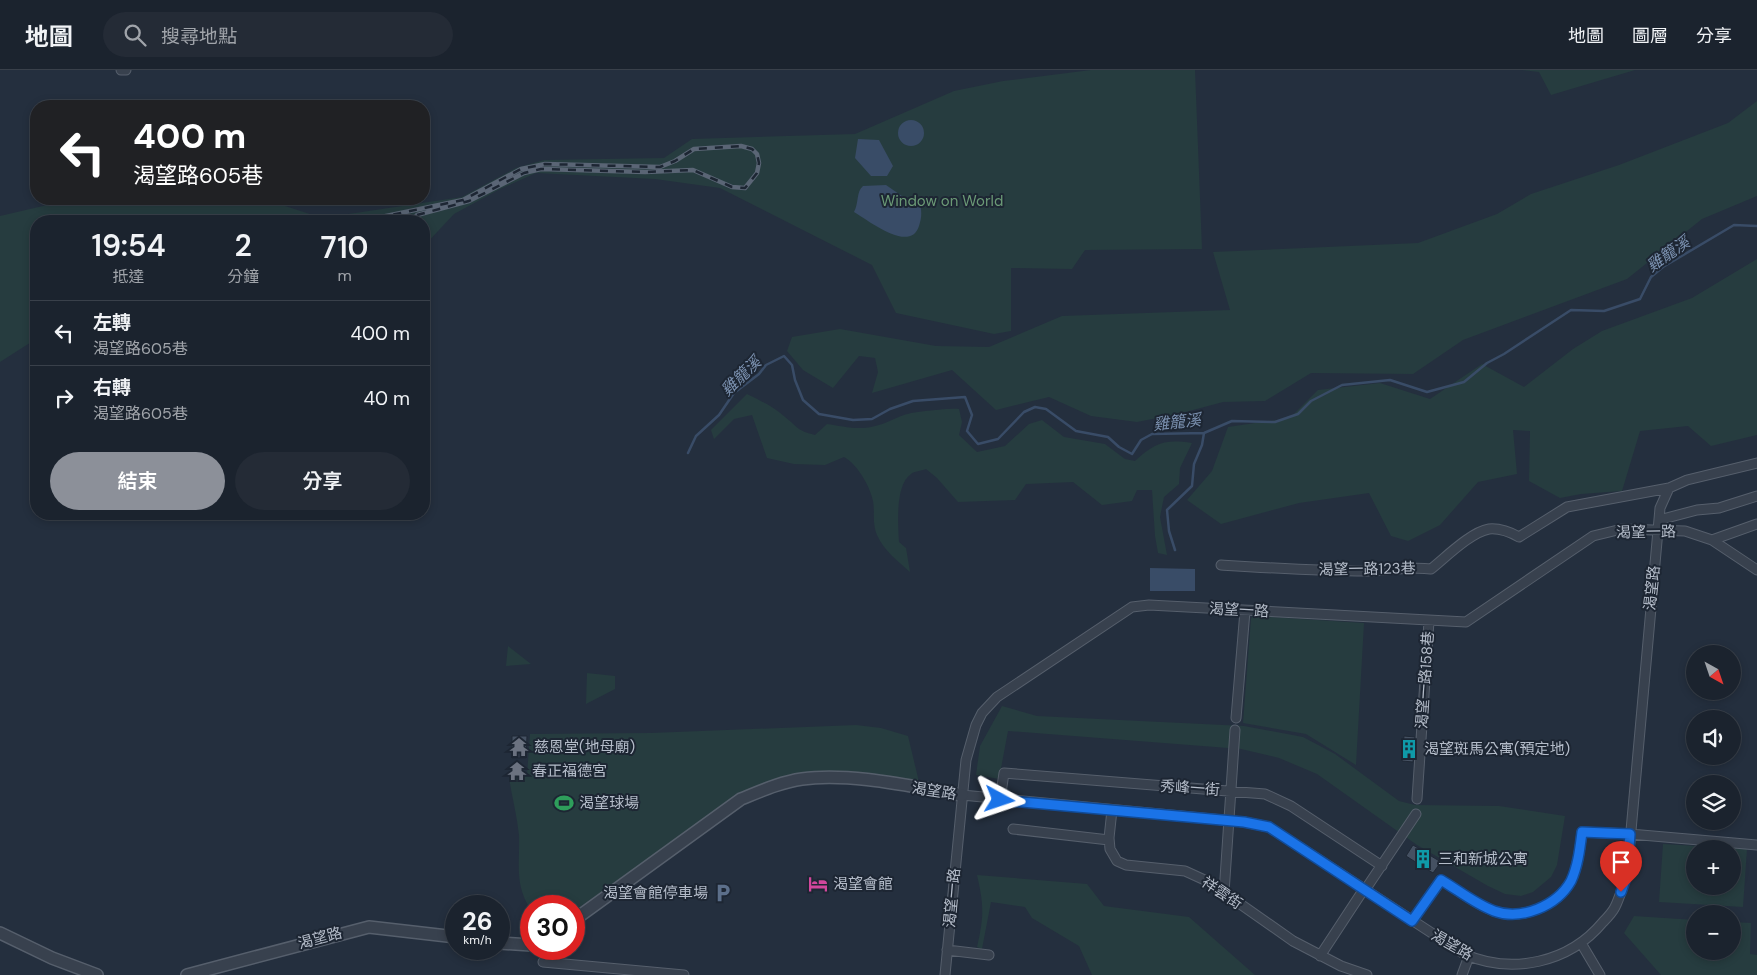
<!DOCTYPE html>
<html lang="zh-TW">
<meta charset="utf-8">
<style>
:root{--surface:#1b232e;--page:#242b36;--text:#f1f3f6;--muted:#a0a4aa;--line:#39404a;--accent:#8c9099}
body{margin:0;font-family:"DM Sans","Noto Sans TC",sans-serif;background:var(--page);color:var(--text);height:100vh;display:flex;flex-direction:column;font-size:19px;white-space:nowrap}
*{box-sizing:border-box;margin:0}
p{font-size:16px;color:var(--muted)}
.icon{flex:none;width:28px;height:28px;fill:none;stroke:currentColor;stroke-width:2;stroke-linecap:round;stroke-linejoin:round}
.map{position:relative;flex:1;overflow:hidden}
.drawer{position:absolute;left:30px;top:145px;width:400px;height:305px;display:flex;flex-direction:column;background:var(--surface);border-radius:20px;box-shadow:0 2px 8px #0003,0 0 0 1px var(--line)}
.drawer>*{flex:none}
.top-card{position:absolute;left:30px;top:30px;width:400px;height:105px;border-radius:20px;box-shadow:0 2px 8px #0003,0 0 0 1px var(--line);background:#202124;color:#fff;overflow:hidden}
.needle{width:32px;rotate:140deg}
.tools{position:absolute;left:1686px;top:575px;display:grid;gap:10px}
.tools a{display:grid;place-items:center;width:55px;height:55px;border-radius:50%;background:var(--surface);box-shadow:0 2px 8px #0003,0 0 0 1px var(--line);font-size:25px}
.speed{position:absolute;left:445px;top:825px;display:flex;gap:10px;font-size:25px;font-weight:700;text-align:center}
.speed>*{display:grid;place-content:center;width:65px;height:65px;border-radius:50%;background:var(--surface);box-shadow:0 2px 8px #0003,0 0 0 1px var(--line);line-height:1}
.speed small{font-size:12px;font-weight:400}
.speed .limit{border:8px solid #d22;background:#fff;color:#111}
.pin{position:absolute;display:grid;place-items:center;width:42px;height:42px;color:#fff;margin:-51px -21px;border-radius:50% 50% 50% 0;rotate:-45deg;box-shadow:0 0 5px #0007}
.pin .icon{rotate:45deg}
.me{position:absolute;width:55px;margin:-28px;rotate:95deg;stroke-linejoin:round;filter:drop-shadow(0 0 4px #0008)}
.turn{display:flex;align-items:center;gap:18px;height:105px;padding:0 20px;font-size:22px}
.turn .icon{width:65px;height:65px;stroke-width:2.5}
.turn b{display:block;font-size:35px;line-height:42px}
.eta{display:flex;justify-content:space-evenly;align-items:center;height:85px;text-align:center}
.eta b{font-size:30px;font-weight:600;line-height:35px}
.cta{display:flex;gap:10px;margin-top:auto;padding:10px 20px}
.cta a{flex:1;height:58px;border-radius:30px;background:var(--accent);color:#fff;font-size:20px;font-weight:600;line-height:58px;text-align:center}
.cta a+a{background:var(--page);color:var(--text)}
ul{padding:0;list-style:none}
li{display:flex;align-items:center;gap:15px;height:65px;padding:0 20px;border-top:1px solid var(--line)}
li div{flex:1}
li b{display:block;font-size:19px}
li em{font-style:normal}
header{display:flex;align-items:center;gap:30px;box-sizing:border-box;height:70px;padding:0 25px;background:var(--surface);border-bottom:1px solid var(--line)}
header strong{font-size:24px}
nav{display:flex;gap:28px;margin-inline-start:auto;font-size:18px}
.search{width:350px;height:45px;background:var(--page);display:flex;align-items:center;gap:12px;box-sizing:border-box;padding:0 18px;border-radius:28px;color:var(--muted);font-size:19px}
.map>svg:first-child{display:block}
.green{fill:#263c3f;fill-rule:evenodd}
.water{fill:#394c67}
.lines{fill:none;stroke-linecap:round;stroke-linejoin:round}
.stream{stroke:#394c67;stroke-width:2.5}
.building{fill:#455162;stroke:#1f2835}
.minor-casing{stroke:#565f6c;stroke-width:11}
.tertiary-casing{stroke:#565f6c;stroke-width:14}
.minor{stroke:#38414e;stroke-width:9}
.tertiary{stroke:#38414e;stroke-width:11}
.rail-casing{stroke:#5a6575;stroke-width:4.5}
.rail{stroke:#1d2633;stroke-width:2.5;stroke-dasharray:8;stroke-linecap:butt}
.route-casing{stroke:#114b97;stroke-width:12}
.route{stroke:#1a73e8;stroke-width:9}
.labels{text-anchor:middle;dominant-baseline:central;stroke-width:4;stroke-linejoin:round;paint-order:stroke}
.park-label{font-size:15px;fill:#6b9a76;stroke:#1d2633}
.street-label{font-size:15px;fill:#b4bcc9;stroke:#1d2633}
.poi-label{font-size:15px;fill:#b4bcc9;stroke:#1d2633;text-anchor:start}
.water-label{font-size:16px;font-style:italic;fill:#7c92b1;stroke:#1d2633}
</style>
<header>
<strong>地圖</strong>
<div class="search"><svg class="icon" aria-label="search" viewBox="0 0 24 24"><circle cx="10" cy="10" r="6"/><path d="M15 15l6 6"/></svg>搜尋地點</div>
<nav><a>地圖</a><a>圖層</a><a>分享</a></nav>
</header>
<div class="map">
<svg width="1757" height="905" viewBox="0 0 1757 905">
<rect width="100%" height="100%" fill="#242f3e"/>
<!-- green -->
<path class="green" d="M1091,0h104l7,179 -117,1 -13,19 -61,-1v63l-17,3 -98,-21 -24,-48 -152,-77 -65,-9 -119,-6 -36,16 -46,25 -30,32v-25h-388v118l-36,23v-146l73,-17h204l2,5 43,14 140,-21 54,-29 28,-8 120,-2 28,-19 163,-5 99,-43 49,-10z
M1522,0h113l-84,25 -12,-23z
M1757,31v95l-55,23 -75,60 -164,61 -50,34 -102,-1 -46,28 -42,1 -45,12 -41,8 -46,-6 -42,-19 -53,13 -44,-40 -80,23 6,-21 -3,-14 -16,-2 -26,32 -30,-18 -16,-19 5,-14 48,-8 96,17 53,1 73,-31 168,-6 -17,-58 205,-9 79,-29 34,-20 88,-29 109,-42z
M1757,189v176l-46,11 -23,-20 -48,5 -18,60 -41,3 -21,4 -31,-17 1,-50 -17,-1 4,44 -39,8 -38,43 -32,16 -17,-5 -22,-43 -70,10 -78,21 -34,-24 25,-29 16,-44 62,-9 28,-28 62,-7 50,16 52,-35 42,23 49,-38 29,-18 90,-33z
M747,324c14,7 27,13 38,23 14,11 11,13 30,18l12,-11c13,2 31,6 44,3 12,-2 22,-8 33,-12 8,-3 46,-7 55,-6l3,13 -3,13 18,17 28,-6 24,-22 13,-4 22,17 41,7 20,15 10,2c20,-18 29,-22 57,-18l-12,25 -1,16 -15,13 -4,20 7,38 -9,-2 -3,-17 -3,-46h-15l-5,11 -30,4 -29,-23 -47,2 -11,16 -57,2 -21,-24 -11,-9c-5,2 -12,2 -15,5 -16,11 -13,50 -12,68l7,6 4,24c-12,-11 -26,-21 -33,-37 -5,-12 -2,-23 -4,-34 -3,-15 -16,-37 -29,-44l-19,8 -31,-1 -27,-6 -15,-43 -18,4 -20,20 -3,-9z
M1253,546l111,7 -8,142 -50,-31 -63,-11 8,-104z
M508,576l23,18 -25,2z
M587,603l28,3v13l-29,15z
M1002,636l35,10 207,10 59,11 32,17 64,47 16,4 84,1 66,10 -8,49 -6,12 -18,15 -12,4 -16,-2 -17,-8 -71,-41 -100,-71 -38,-16 -38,-9 -233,-18 -9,48 -23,-4 4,-29z
M856,655l25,3 27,8 11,46 -124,-6 -34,8 -13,6 -174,121v-5h-43v4c-17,-26 -11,-46 -12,-75 -2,-19 -7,-38 -10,-57l18,-3 3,-41 121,-1z
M1663,774l84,5 -4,58 -84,-5zM1695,779h37v37h-37z
M977,805l110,9 17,22 85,11 66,58h-163l-13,-29 -47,-28 -7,-11 -34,-5 -9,47 -5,-2c7,-30 7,-42 0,-72z
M1634,846l61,4v31h37l1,-29 18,1 -1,31 7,1v20h-96l-37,-42z"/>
<!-- water -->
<path class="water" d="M898 63a13 13 0 1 1 26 0a13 13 0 1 1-26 0Z
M858,69l21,1 14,26 -6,10h-16l-16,-18z
M886,115l23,16 10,-1c3,11 3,16 0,26 -9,28 -51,-6 -65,-14 5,-9 2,-20 9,-26z
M1150,498l45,1v22h-45z"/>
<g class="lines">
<!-- stream -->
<path class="stream" d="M688,383l8,-17 23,-21 15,-22 25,-19 7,-9 18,-9 8,9 3,15 8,20 16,14 34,6 19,-1 18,-10 23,-8 52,-4 7,18 -5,16 11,13 20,-5 26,-27 11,-5 11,2 30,22 32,6 11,10 13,7 9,-14 11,-6 52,-1 28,-12 43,1 23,-8 13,-13 31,-16 48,-5 37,12 37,-10 23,-19 17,-9 67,-44 33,1 36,-12 11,-22 12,-10 71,-42 23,1
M1175,480l-6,-19 -2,-21 25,-24 2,-22 8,-19 2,-12"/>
</g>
<!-- building -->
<path class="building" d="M512,666h15l-1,22h-14z
M1404,666l11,1 -2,25 -11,-1z
M1413,775l28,17 -8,11 -27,-17z"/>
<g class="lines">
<!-- minor casing -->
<g class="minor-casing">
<path id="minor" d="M121,0h5
M1659,450l38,-10 22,-2 38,-12
M1712,470l45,-16
M1221,495c49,3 97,6 145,6 22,0 43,-5 65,-2 15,-12 40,-37 58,-40 11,-1 21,3 30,8l48,-30 102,-19
M1236,648l9,-107
M962,725l282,27 25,5 195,127c48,21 105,9 139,-32 4,-4 9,-9 12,-15 5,-10 8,-22 12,-32l33,-367 9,-20 18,-8 70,-17
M1417,729l12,-178
M1000,730l4,-27 261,21 26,12 91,60
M1112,740l-3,28 1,11 7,12 9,4 59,6 24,11 84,59 48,25 26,9
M1013,759l96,11
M1365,820l51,-76
M1224,823l11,-163
M1412,851l29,-41c17,10 34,24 53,31 27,10 63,-5 77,-30 7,-15 9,-33 11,-49l48,2 127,11
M1581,873l19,32
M947,880l42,5
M1320,886l44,-67
M543,892l141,13
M945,905l21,-215 10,-35 6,-12 15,-16 135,-90 17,-2 317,17 127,-86 29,-7 63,2 27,9 45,30
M1462,905l7,-19"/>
</g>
<!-- tertiary casing -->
<g class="tertiary-casing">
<path id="tertiary" d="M574,850l167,-121c20,-8 40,-17 61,-20 48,-7 112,8 160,16
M0,863l52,25 45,17
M499,873l32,2
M187,905l182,-48 87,10"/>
</g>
<!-- minor -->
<use href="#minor" class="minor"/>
<!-- tertiary -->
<use href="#tertiary" class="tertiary"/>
<!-- rail casing -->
<g class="rail-casing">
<path id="rail" d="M362,151l101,-21 58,-31 24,-5 115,3 15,-6 19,-12 47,-3 11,3 5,5 2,9 -2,10 -12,15 -13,-1 -39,-17 -48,2 -104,-3 -17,4 -55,28 -52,14 -6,6"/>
</g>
<!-- rail -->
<use href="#rail" class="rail"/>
</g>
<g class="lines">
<!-- route casing -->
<g class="route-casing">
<path id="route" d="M1000,730l244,22 25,5 143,94 29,-41c17,10 34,24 53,31 27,10 63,-5 77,-30 7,-15 9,-33 11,-49l48,2 -3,41 -6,17"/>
</g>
<!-- route -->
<use href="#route" class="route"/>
</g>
<!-- icons -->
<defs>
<g id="temple-bare" transform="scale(1.5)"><path d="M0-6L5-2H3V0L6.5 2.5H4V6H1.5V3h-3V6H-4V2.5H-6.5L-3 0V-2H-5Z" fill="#6b7280" stroke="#1d2633" stroke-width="2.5" paint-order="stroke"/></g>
<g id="building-bare" transform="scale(1.5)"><path d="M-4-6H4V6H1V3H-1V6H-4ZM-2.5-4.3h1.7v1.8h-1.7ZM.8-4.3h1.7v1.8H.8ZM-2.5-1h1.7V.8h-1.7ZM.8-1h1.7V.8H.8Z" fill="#0f9aa8" stroke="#1d2633" stroke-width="2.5" paint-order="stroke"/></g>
<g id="stadium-bare" transform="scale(1.5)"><path d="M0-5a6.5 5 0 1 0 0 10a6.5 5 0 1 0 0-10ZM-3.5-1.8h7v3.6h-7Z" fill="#2e9e5b" stroke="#1d2633" stroke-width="2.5" paint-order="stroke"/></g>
<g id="hotel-bare" transform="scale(1.5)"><path d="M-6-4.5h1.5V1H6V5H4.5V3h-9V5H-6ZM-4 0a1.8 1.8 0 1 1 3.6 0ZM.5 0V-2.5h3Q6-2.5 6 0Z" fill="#d1479c" stroke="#1d2633" stroke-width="2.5" paint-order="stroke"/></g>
<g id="parking-bare" transform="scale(1.5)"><path d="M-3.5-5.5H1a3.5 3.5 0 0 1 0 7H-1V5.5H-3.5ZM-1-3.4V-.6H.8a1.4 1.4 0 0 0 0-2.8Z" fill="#5c6f8a" stroke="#1d2633" stroke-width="2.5" paint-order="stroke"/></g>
</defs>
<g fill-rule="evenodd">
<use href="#temple-bare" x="519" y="677"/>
<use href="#building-bare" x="1409" y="679"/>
<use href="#temple-bare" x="517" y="701"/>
<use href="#stadium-bare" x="564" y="733"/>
<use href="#building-bare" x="1423" y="789"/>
<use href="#hotel-bare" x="818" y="814"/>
<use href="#parking-bare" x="723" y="823"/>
</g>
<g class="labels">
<!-- park labels -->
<g class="park-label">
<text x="942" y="131">Window on World</text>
</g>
<!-- street labels -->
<g class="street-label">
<text transform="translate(1646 462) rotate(-1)">渴望一路</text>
<text transform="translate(1367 499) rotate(-1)">渴望一路123巷</text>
<text transform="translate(1652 518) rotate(-84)">渴望路</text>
<text transform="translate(1239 540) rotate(3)">渴望一路</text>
<text transform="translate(1425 610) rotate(-86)">渴望一路158巷</text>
<text transform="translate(1190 718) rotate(4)">秀峰一街</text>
<text transform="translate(934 721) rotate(9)">渴望路</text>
<text transform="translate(1222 823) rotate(34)">祥雲街</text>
<text transform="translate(952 828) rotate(-85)">渴望一路</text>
<text transform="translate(320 868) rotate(-15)">渴望路</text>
<text transform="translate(1452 875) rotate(30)">渴望路</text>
</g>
<!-- poi labels -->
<g class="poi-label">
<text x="534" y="677">慈恩堂(地母廟)</text>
<text x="1424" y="679">渴望斑馬公寓(預定地)</text>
<text x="532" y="701">春正福德宮</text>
<text x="579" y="733">渴望球場</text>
<text x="1438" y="789">三和新城公寓</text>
<text x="833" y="814">渴望會館</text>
<text x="708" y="823" text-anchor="end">渴望會館停車場</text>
</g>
<!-- water labels -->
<g class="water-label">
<text transform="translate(1668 184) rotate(-35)">雞籠溪</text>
<text transform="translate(741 306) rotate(-44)">雞籠溪</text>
<text transform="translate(1177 352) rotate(-6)">雞籠溪</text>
</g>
</g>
</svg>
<div class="tools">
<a><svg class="needle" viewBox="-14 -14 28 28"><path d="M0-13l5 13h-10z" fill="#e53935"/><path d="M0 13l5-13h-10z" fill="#a0a4aa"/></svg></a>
<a><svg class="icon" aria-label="sound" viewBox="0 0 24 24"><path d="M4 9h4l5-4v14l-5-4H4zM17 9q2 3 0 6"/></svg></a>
<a><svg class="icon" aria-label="layers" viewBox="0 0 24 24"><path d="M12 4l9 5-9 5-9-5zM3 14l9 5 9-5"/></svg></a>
<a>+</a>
<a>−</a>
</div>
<div class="speed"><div>26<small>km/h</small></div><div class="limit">30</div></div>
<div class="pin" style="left:1621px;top:822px;background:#d93025"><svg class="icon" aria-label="arrive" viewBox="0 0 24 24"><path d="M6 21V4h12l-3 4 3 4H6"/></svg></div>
<svg class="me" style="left:1000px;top:730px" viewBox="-20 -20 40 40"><path d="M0-17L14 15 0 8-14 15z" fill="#1a73e8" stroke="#fff" stroke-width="4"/></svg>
<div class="top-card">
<div class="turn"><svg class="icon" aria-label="left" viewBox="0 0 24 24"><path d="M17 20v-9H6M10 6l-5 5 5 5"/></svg><div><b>400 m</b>渴望路605巷</div></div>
</div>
<section class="drawer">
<div class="eta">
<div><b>19:54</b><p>抵達</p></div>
<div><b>2</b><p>分鐘</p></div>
<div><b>710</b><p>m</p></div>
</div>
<ul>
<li><svg class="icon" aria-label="left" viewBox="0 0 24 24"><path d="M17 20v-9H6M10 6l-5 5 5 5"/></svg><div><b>左轉</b><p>渴望路605巷</p></div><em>400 m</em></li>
<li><svg class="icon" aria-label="right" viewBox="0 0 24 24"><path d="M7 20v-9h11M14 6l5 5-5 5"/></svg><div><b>右轉</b><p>渴望路605巷</p></div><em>40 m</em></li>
</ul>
<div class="cta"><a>結束</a><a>分享</a></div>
</section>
</div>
